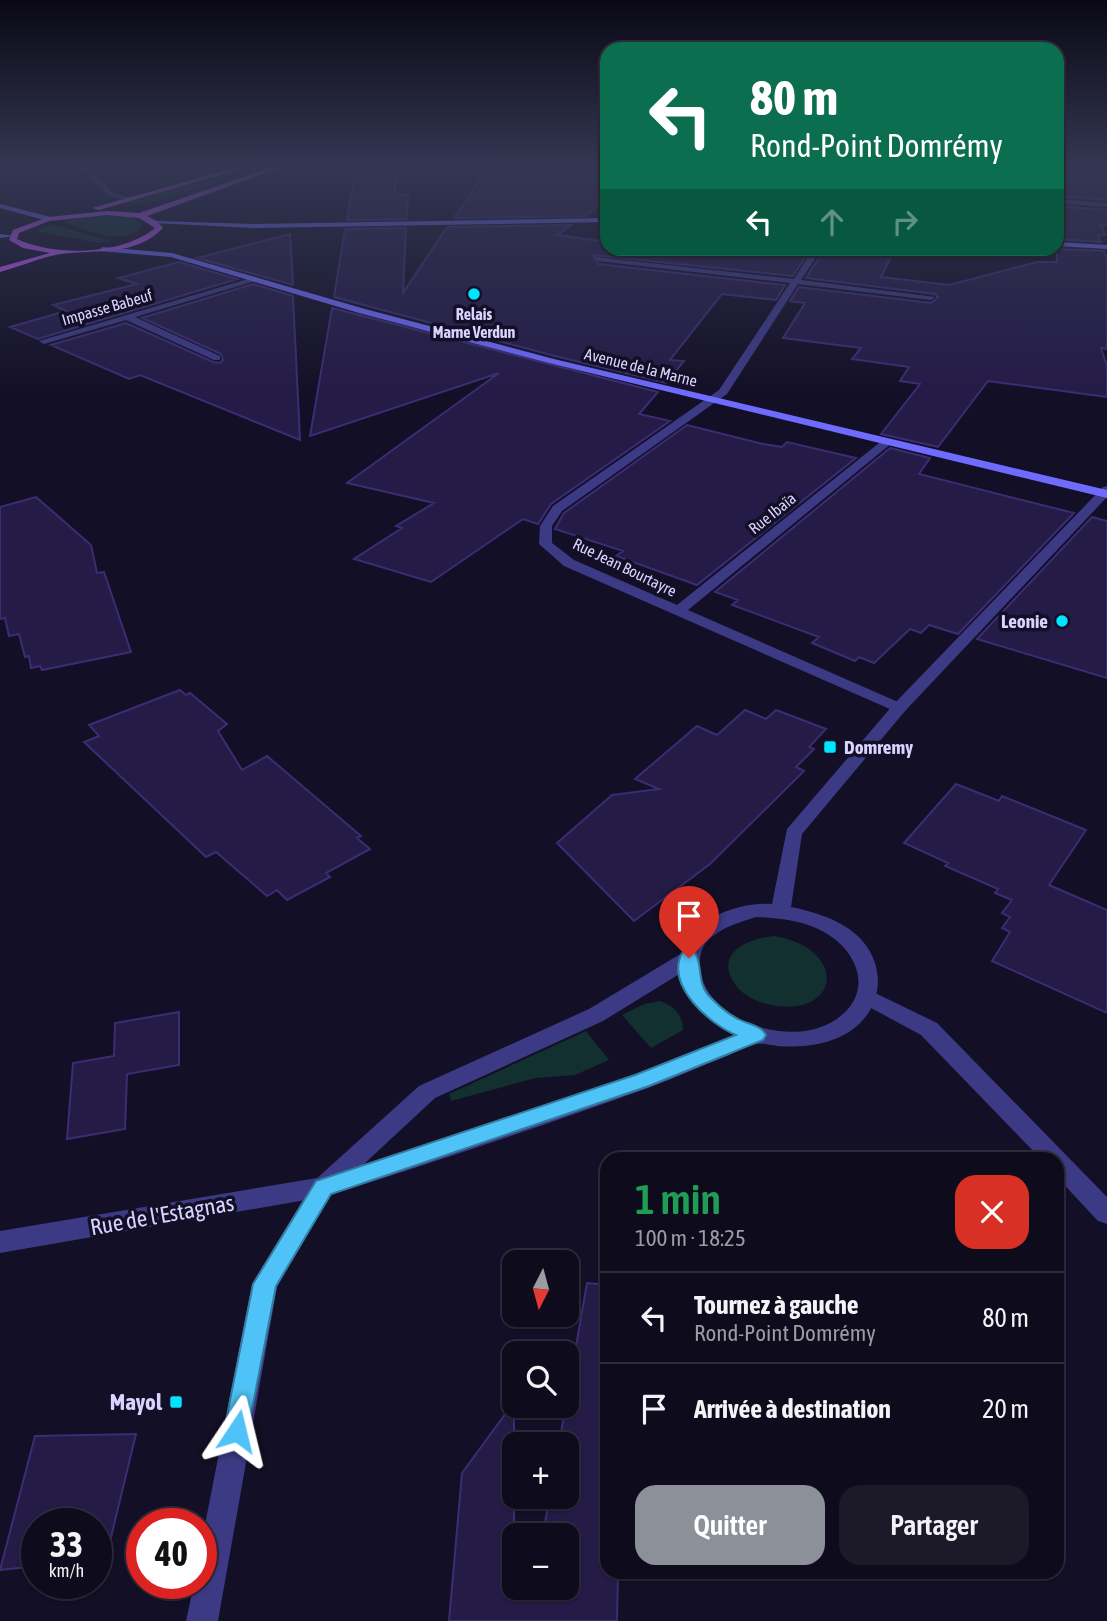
<!DOCTYPE html>
<html lang="fr">
<meta charset="utf-8">
<style>
:root{--surface:#0e0b1c;--page:#1c1929;--text:#f1f3f6;--muted:#9b9ba3;--line:#2e2b3b;--accent:#8c9099}
body{margin:0;font-family:"Asap Condensed",sans-serif;background:var(--page);color:var(--text);height:100vh;display:flex;flex-direction:column;font-size:26px;white-space:nowrap}
*{box-sizing:border-box;margin:0}
p{font-size:23px;color:var(--muted)}
.icon{flex:none;width:38px;height:38px;fill:none;stroke:currentColor;stroke-width:2;stroke-linecap:round;stroke-linejoin:round}
.map{position:relative;flex:1;overflow:hidden}
.sheet{position:absolute;left:600px;top:1152px;width:464px;height:427px;display:flex;flex-direction:column;background:var(--surface);border-radius:21px;box-shadow:0 2px 5px #0004,0 0 0 2px var(--line)}
.sheet>*{flex:none}
.top-card{position:absolute;left:600px;top:42px;width:464px;height:214px;border-radius:21px;box-shadow:0 2px 5px #0004,0 0 0 2px var(--line);background:#0b6e4f;color:#fff;overflow:hidden}
.needle{width:46px;rotate:186deg}
.fabs{position:absolute;left:502px;top:1250px;display:grid;gap:14px}
.fabs a{display:grid;place-items:center;width:77px;height:77px;border-radius:14px;background:var(--surface);box-shadow:0 2px 5px #0004,0 0 0 2px var(--line);font-size:35px}
.speed{position:absolute;left:21px;top:1508px;display:flex;gap:14px;font-size:35px;font-weight:700;text-align:center}
.speed>*{display:grid;place-content:center;width:91px;height:91px;border-radius:50%;background:var(--surface);box-shadow:0 2px 5px #0004,0 0 0 2px var(--line);line-height:1}
.speed small{font-size:18px;font-weight:400}
.speed .limit{border:10px solid #d22;background:#fff;color:#111}
.pin{position:absolute;display:grid;place-items:center;width:60px;height:60px;color:#fff;margin:-72px -30px;border-radius:50% 50% 50% 0;rotate:-45deg;box-shadow:0 0 7px #0007}
.pin .icon{rotate:45deg}
.me{position:absolute;width:77px;margin:-38px;rotate:10deg;stroke-linejoin:round;filter:drop-shadow(0 0 5px #0008)}
.turn{display:flex;align-items:center;gap:24px;height:147px;padding:0 35px;font-size:32px}
.turn .icon{width:91px;height:91px;stroke-width:2.5}
.turn b{display:block;font-size:49px;line-height:60px}
.lanes{display:flex;align-items:center;height:66px;padding:0 35px;background:#0003;justify-content:center;gap:35px;direction:ltr}
.lanes .off{opacity:.35}
.round{display:grid;place-items:center;flex:none;width:74px;height:74px;border-radius:21px;background:var(--page)}
.overview{display:flex;align-items:center;justify-content:space-between;height:119px;padding:0 35px}
h1{font-size:42px;font-weight:600;line-height:52px;color:#1e9e55}
.button{display:flex;gap:14px;margin-top:auto;padding:14px 35px}
.button a{flex:1;height:80px;border-radius:21px;background:var(--accent);color:#fff;font-size:28px;font-weight:600;line-height:80px;text-align:center}
.button a+a{background:var(--page);color:var(--text)}
ul{padding:0;list-style:none}
li{display:flex;align-items:center;gap:21px;height:91px;padding:0 35px;border-top:2px solid var(--line)}
li div{flex:1}
li b{display:block;font-size:26px}
li em{font-style:normal}
.map>svg:first-child{display:block}
.green{fill:#12302f}
.building{fill:#241b47;stroke:#3b2d73;stroke-width:2;fill-rule:evenodd}
.lines{fill:none;stroke-linecap:round;stroke-linejoin:round}
.minor{fill:#3d3a85;fill-rule:evenodd}
.tertiary{fill:#3d3a85;fill-rule:evenodd}
.secondary{fill:#6f6bff;fill-rule:evenodd}
.primary{fill:#c25bff;fill-rule:evenodd}
.route{fill:#4fc3f7;stroke:#337fa1;stroke-width:2}
.poi-dot{fill:#00e5ff;stroke:#130f26;stroke-width:2.5}
.labels{text-anchor:middle;dominant-baseline:central;stroke-width:7;stroke-linejoin:round;paint-order:stroke}
.far-street-label{font-size:16px;fill:#d9d4ff;stroke:#130f26}
.far-poi-label{font-size:16px;font-weight:bold;fill:#d9d4ff;stroke:#130f26}
.poi-label{font-size:19px;font-weight:bold;fill:#d9d4ff;stroke:#130f26;text-anchor:end}
.near-street-label{font-size:23px;fill:#d9d4ff;stroke:#130f26}
.near-poi-label{font-size:23px;font-weight:bold;fill:#d9d4ff;stroke:#130f26;text-anchor:end}
</style>
<div class="map">
<svg width="1107" height="1621" viewBox="0 0 1107 1621">
<rect width="100%" height="100%" fill="#130f26"/>
<!-- green -->
<path class="green" d="M239,171h13l-97,31 -32,2z
M89,216c16,-1 45,-5 53,10 -17,23 -58,2 -80,-4z
M52,224l59,17 -12,2 -63,-12z
M775,936c75,14 64,82 -4,69 -12,-2 -25,-8 -33,-17 -27,-33 8,-50 37,-52z
M660,1001c15,6 22,13 23,29l-32,18 -29,-33 22,-11z
M586,1031l23,29 -34,15 -39,3 -85,23 -2,-7z"/>
<!-- building -->
<path class="building" d="M356,167h40l-1,28h13l-1,24 -60,1z
M592,167h15v33l-22,16 -131,2 32,-47h98z
M1057,167h22l1,3 27,3v27l-50,-4z
M1057,206l50,4v15h-6l4,10h-7l3,7 -44,-3z
M571,225l-13,10 49,7v6h154l47,5 -15,23 -200,-21 5,9 187,21 -9,15 -54,-6 -52,66 14,1 -18,22 -111,-27 -221,-59 11,-68 61,-1 -3,65 44,-66z
M290,234l3,51 -96,-27z
M1057,249l47,2 3,8v90l-6,-1 6,18v31l-119,-16 -50,66 -57,-13 39,-50 -20,-3 9,-14 -57,-8 9,-11 -78,-10 22,-35 -15,-2 9,-14 132,16 7,-6 -3,-3 -129,-16 15,-23 20,2 2,-4 48,4 -10,20 68,8 88,-23h20z
M179,262l58,17 -199,60 -28,-12 56,-16 -13,-6 84,-21 -19,-6z
M253,284l40,12 7,144 -160,-65 -11,4 -78,-34 75,-22 87,39 7,1 3,-3 -2,-6 -79,-36z
M332,308l326,84 -19,22 31,7 -119,83 -13,20 -15,-5 -92,63 -77,-23 48,-31 -6,-2 38,-23 -87,-20 152,-110 -189,63z
M687,425l76,19 19,3 5,-5 69,16 -159,127 -81,-29 7,-5 -68,-22 9,-16z
M890,448l40,10 -11,16 155,39 -116,121 -29,-9 -8,8 -11,-4 -36,34 -15,-6 -4,4 -43,-18 7,-6 -87,-32 6,-5 -23,-8z
M36,497l55,48 6,28 7,-1 27,80 -89,18 -2,-4 -9,2 -2,-12 -4,1 -6,-23 -10,2 -4,-18 -5,1v-112z
M1092,517l15,4v157l-130,-39z
M180,690l6,5 4,-2 37,31 -9,7 24,39 25,-14 94,80 -4,2 13,11 -44,24 4,4 -43,23 -10,-10 -10,6 -51,-44 -10,5 -122,-115 15,-6 -10,-11z
M745,710l21,9 10,-9 50,19 -17,18 5,2 -18,18 8,4 -94,93 -76,57 -77,-78 55,-48 47,-6 -24,-10 62,-53 20,9z
M956,784l43,17 3,-5 84,34 -37,55 58,25v103l-115,-52 18,-29 -8,-4 8,-11 -8,-4 10,-13 -17,-7 3,-4 -53,-23 3,-3 -44,-20z
M179,1012v53l-52,9 -2,55 -58,10 6,-76 41,-7 1,-33z
M587,1283l20,2v287h11l-1,49h-168l13,-148 52,-71v129l29,2 7,-37h17v-52h-8zM514,1535h53v52h-53z
M136,1434l-30,124 -10,1v-35h-59v42l-37,4 35,-134z"/>
<g class="lines">
<!-- minor -->
<path class="minor" d="M82,167h6l23,25 23,7 -4,2 -23,-6z
M1090,167h17v3z
M1057,199l50,4v4l-50,-4z
M814,248h8l-21,32 134,17 -4,3 -133,-16 -71,110 -165,117 -10,15v17l22,17 103,45 207,-166h8v4l-204,167 217,95 2,3 -2,3 -6,2 -335,-147 -25,-22 1,-18 13,-20 166,-116 71,-107 -192,-22 -3,-4 199,22z
M255,277l7,2 -127,38 85,39v4h-6l-88,-40 -82,24 -5,-3z
M867,989l70,34 170,174v27l-9,-3 -41,-44v-19h-17l-119,-123 -61,-33 -3,-5 3,-5z
M323,1177l8,3 4,7 -4,7 -8,3 -323,56v-22z"/>
<!-- tertiary -->
<path class="tertiary" d="M1107,486v11l-202,214 -103,123 -11,73c19,4 38,9 55,20 40,25 44,78 3,105 -21,13 -47,16 -72,14 -6,-1 -15,-3 -20,-2 -10,1 -21,8 -30,12 -26,10 -52,22 -79,32 -105,38 -211,73 -317,107l-54,92 -59,334h-32l8,-37h7v-39l51,-261 63,-104 104,-94 170,-77 93,-56c12,-35 56,-51 90,-49l15,-75 106,-124 210,-218zM756,917c21,1 43,3 62,12 45,21 59,72 8,96 -42,19 -113,-3 -125,-50 -2,-10 -2,-22 4,-31 13,-16 33,-21 51,-27zM681,973c6,28 27,51 54,62l-101,40 -270,89 71,-66 168,-77z"/>
<!-- secondary -->
<path class="secondary" d="M0,204l51,13 1,2 -4,2 -48,-13z
M607,218v4l-353,6 -101,-5 4,-2 97,3z
M0,234l16,2 -16,2z
M1057,242l50,3v4l-50,-3z
M102,247l70,6 193,56 189,50 553,131v8l-558,-135 -190,-50 -188,-56 -72,-6z"/>
<!-- primary -->
<path class="primary" d="M238,167h10l-149,43 -7,-2z
M273,167h9l-135,49 10,5 6,7c-28,29 -67,21 -102,26 -17,2 -42,13 -61,18v-5l50,-14 -27,-5 -14,-8 4,-10 35,-13 59,-6 32,2zM107,215l32,3 16,10c-32,27 -100,29 -138,11l2,-6 30,-12z"/>
</g>
<!-- sky -->
<linearGradient id="sky" x2="0" y2="1"><stop stop-color="#0a0815"/><stop offset="0.42" stop-color="#333752"/><stop offset="1" stop-color="#333752" stop-opacity="0"/></linearGradient>
<rect width="1107" height="394" fill="url(#sky)"/>
<!-- route -->
<path class="route" d="M689,951l6,2c8,13 2,29 13,42 9,9 18,18 30,24 9,5 23,6 28,16l-3,5 -114,46 -318,108 -55,92 -30,154 -9,4 -9,-4 -4,-9 29,-147 63,-103 319,-106 101,-40c-26,-11 -71,-49 -54,-82z"/>
<!-- markers -->
<g class="poi-dot">
<circle cx="474" cy="294" r="7"/>
<circle cx="1062" cy="621" r="7"/>
<rect x="823" y="740" width="14" height="14" rx="3.5"/>
<rect x="169" y="1395" width="14" height="14" rx="3.5"/>
</g>
<g class="labels">
<!-- far-street labels -->
<g class="far-street-label">
<text transform="translate(107 307) rotate(-16)">Impasse Babeuf</text>
<text transform="translate(641 367) rotate(14)">Avenue de la Marne</text>
<text transform="translate(772 513) rotate(-39)">Rue Ibaïa</text>
<text transform="translate(625 567) rotate(26)">Rue Jean Bourtayre</text>
</g>
<!-- far-poi labels -->
<g class="far-poi-label">
<text x="474" y="314">Relais<tspan x="474" dy="18">Marne Verdun</tspan></text>
</g>
<!-- poi labels -->
<g class="poi-label">
<text x="1048" y="621">Leonie</text>
<text x="844" y="747" text-anchor="start">Domremy</text>
</g>
<!-- near-street labels -->
<g class="near-street-label">
<text transform="translate(162 1215) rotate(-10)">Rue de l'Estagnas</text>
</g>
<!-- near-poi labels -->
<g class="near-poi-label">
<text x="162" y="1402">Mayol</text>
</g>
</g>
</svg>
<div class="fabs">
<a><svg class="needle" viewBox="-14 -14 28 28"><path d="M0-13l5 13h-10z" fill="#e53935"/><path d="M0 13l5-13h-10z" fill="#9b9ba3"/></svg></a>
<a><svg class="icon" aria-label="search" viewBox="0 0 24 24"><circle cx="10" cy="10" r="6"/><path d="M15 15l6 6"/></svg></a>
<a>+</a>
<a>−</a>
</div>
<div class="speed"><div>33<small>km/h</small></div><div class="limit">40</div></div>
<div class="pin" style="left:689px;top:958px;background:#d93025"><svg class="icon" aria-label="arrive" viewBox="0 0 24 24"><path d="M6 21V4h12l-3 4 3 4H6"/></svg></div>
<svg class="me" style="left:237px;top:1431px" viewBox="-20 -20 40 40"><path d="M0-17L14 15 0 8-14 15z" fill="#4fc3f7" stroke="#fff" stroke-width="4"/></svg>
<div class="top-card">
<div class="turn"><svg class="icon" aria-label="left" viewBox="0 0 24 24"><path d="M17 20v-9H6M10 6l-5 5 5 5"/></svg><div><b>80 m</b>Rond-Point Domrémy</div></div>
<div class="lanes"><svg class="icon" aria-label="left" viewBox="0 0 24 24"><path d="M17 20v-9H6M10 6l-5 5 5 5"/></svg><svg class="icon off" aria-label="ahead" viewBox="0 0 24 24"><path d="M12 20V5M6 11l6-6 6 6"/></svg><svg class="icon off" aria-label="right" viewBox="0 0 24 24"><path d="M7 20v-9h11M14 6l5 5-5 5"/></svg></div>
</div>
<section class="sheet">
<div class="overview"><div><h1>1 min</h1><p>100 m · 18:25</p></div><a class="round" style="background:#d93025;color:#fff"><svg class="icon" aria-label="close" viewBox="0 0 24 24"><path d="M6 6l12 12M18 6L6 18"/></svg></a></div>
<ul>
<li><svg class="icon" aria-label="left" viewBox="0 0 24 24"><path d="M17 20v-9H6M10 6l-5 5 5 5"/></svg><div><b>Tournez à gauche</b><p>Rond-Point Domrémy</p></div><em>80 m</em></li>
<li><svg class="icon" aria-label="arrive" viewBox="0 0 24 24"><path d="M6 21V4h12l-3 4 3 4H6"/></svg><div><b>Arrivée à destination</b></div><em>20 m</em></li>
</ul>
<div class="button"><a>Quitter</a><a>Partager</a></div>
</section>
</div>
